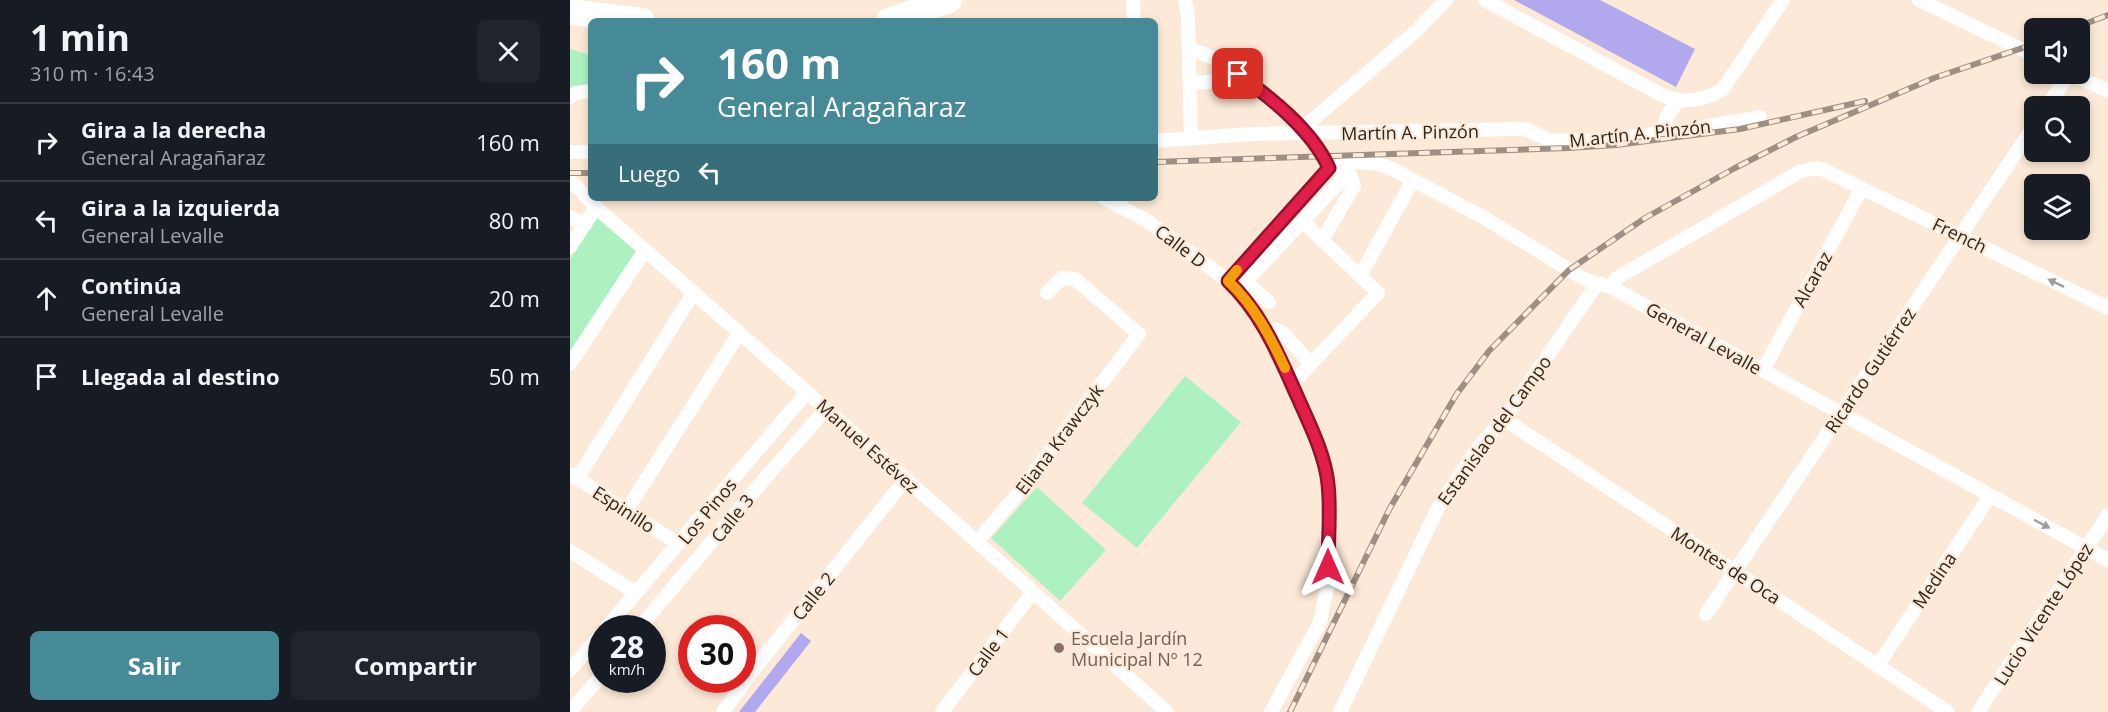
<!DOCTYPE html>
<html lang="es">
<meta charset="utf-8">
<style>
:root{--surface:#171b24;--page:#20242c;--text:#f1f3f6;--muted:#9ea1a6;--line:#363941;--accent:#468a98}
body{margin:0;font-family:"Open Sans",sans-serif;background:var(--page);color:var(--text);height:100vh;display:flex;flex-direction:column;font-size:22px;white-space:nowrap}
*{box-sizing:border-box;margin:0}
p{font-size:20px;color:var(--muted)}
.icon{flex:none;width:33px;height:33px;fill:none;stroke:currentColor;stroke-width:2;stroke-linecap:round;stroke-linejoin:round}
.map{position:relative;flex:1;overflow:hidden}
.side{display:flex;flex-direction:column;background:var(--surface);width:570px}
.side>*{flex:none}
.top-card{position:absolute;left:18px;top:18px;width:570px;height:183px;border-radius:9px;box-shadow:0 3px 9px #0003;background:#468a98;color:#fff;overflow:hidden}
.fabs{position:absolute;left:1454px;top:18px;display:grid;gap:12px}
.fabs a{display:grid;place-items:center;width:66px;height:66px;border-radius:9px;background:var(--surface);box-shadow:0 3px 9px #0003;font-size:30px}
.speed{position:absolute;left:18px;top:615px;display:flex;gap:12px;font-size:30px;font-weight:700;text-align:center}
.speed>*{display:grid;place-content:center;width:78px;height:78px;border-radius:50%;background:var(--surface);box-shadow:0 3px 9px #0003;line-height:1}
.speed small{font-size:15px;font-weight:400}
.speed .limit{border:9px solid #d22;background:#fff;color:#111}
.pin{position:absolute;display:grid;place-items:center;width:51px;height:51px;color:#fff;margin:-26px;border-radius:12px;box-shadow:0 3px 9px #0006}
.me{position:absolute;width:66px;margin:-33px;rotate:0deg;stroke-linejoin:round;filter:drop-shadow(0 0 4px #0008)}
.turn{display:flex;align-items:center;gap:21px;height:126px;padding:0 30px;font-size:27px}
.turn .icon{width:78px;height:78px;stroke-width:2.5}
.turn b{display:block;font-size:42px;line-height:51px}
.then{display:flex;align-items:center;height:57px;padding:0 30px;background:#0003;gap:12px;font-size:22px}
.round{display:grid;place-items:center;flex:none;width:63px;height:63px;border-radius:9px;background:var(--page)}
.summary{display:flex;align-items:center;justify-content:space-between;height:102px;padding:0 30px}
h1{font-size:36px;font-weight:700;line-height:45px}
.primary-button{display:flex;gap:12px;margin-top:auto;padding:12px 30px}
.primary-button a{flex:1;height:69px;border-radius:9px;background:var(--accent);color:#fff;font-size:24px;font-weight:700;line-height:69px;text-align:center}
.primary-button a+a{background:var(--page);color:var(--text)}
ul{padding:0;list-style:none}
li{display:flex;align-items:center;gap:18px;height:78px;padding:0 30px;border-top:2px solid var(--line)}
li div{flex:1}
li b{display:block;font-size:22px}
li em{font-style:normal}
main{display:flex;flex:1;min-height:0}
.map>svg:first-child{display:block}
.green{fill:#aef1c1}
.building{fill:#b1a8ed}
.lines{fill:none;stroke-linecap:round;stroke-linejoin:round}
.minor{stroke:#fff;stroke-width:14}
.motorway{stroke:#fff;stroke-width:26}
.rail-casing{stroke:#9d8f83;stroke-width:6}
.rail{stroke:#fce9d7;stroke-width:4;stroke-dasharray:11;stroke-linecap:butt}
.oneway{fill:#a09d9a}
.route-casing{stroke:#92132f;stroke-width:15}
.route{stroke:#e11d48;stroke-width:10}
.slow{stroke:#f59e0b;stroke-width:10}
.education-dot{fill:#8d6e63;stroke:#fce9d7;stroke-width:2}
.labels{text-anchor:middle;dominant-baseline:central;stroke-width:4.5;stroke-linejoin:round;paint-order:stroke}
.street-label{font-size:18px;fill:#2c261f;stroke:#fce9d7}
.education-label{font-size:18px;fill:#785e54;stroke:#fce9d7;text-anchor:start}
</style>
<main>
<section class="side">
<div class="summary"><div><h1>1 min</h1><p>310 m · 16:43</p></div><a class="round"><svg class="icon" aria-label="close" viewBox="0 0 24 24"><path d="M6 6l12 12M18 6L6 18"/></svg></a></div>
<ul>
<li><svg class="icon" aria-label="right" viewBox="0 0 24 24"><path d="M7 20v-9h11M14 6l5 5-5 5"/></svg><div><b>Gira a la derecha</b><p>General Aragañaraz</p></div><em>160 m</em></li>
<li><svg class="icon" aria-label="left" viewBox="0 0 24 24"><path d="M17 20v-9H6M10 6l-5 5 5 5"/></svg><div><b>Gira a la izquierda</b><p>General Levalle</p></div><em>80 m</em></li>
<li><svg class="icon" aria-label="ahead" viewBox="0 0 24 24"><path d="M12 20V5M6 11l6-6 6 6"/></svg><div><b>Continúa</b><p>General Levalle</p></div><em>20 m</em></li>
<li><svg class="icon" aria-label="arrive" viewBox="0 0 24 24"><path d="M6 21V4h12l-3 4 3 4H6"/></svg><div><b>Llegada al destino</b></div><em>50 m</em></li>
</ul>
<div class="primary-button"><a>Salir</a><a>Compartir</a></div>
</section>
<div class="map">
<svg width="1538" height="712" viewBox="0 0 1538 712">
<rect width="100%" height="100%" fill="#fce9d7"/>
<!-- green -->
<path class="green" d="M0,49l21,6v28l-21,6z
M26,217l40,34 -66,104v-96z
M615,376l56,46 -104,126 -55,-45z
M467,487l69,63 -46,51 -69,-63z"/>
<!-- building -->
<path class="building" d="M944,0h86l95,49 -19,38z
M231,633l10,8 -56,71h-16z"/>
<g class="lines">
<!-- minor -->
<path class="minor" d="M615,0l3,17 3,122
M915,0l177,95c20,9 42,6 61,-6l60,-89
M1349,0l115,55
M563,3l1,18
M619,50c35,4 87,55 113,79
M1501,74l37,17
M620,83l31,-2 28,2
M0,97l5,-4 16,-2
M1477,106l22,-32
M1095,133l1,-16 12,-16
M585,141l96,-7 270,-5 7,1 21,10 40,1 93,-10 78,-14
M0,152h21
M759,168l27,-6 23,2 11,4 93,49 103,63 25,7 497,273
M759,168l-12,-21 -15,-18 115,-99 29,-30
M0,180l26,27 378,332 193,173
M534,198l42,22 82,61 18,19 21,31 41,89 14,40 6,25 -1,103 -7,34 -49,90
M0,217l15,8
M752,240l32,-54 -5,-14
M0,247l26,-40
M790,276l53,-96
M658,281l101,-113
M1041,287l6,-9 184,-107 15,-3 8,2 284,138
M699,302l-22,-19 1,-4 101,-107 1,-9
M697,331l10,-1 6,3 28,31
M0,364l75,-114
M1193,370l99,-182
M722,384l86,-91 -76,-72
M934,419l444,293
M2,475l106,69
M7,479l117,-187
M56,511l114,-179
M407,542l42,-50 120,-158 -64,-55 -13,-1 -15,15
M0,551l66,42
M1136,614l328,-488
M36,628l201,-236
M69,628l127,-151 60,-68
M1308,665l112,-169
M0,670l32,-37
M0,711l32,-36
M153,712l32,-44 150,-188
M372,712l91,-120
M770,712l98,-204 39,-59 27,-30 93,-135
M1408,712l130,-197"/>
<!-- motorway -->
<path class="motorway" d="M0,12l72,9
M319,21l60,-21"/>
<!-- rail casing -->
<g class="rail-casing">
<path id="rail" d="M1504,28l34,-13
M585,162l414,-14 47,-3 124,-16 125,-28
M0,173h21
M720,712l100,-204 66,-113 33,-44 80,-81 76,-52 90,-50 61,-31 138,-59 100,-34"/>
</g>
<!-- rail -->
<use href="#rail" class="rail"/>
</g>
<!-- one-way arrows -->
<defs><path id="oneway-solid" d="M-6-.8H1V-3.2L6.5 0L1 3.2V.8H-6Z" transform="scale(1.5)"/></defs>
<g class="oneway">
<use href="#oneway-solid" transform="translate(1486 283) rotate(-154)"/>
<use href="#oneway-solid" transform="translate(1472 524) rotate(28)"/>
</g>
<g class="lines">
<!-- route casing -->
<g class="route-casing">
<path id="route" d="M668,74c33,24 74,56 91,94l-101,113c34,32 51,75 70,117 12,27 27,57 30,86 3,27 0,56 0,83"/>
</g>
<!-- route -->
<use href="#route" class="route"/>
<!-- slow -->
<path class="slow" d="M667,270l-9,11c26,24 42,55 57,87"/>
</g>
<!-- markers -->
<circle class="education-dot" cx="489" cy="648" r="6"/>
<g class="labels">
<!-- street labels -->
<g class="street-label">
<text transform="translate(840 132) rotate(-1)">Martín A. Pinzón</text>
<text transform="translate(1070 133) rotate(-6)">M.artín A. Pinzón</text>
<text transform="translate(1390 235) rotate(26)">French</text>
<text transform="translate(611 246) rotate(37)">Calle D</text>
<text transform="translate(1242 279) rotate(-61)">Alcaraz</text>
<text transform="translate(1134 338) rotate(29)">General Levalle</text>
<text transform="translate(1300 370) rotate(-56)">Ricardo Gutiérrez</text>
<text transform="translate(924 430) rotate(-54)">Estanislao del Campo</text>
<text transform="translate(489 439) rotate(-53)">Eliana Krawczyk</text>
<text transform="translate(298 446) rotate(42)">Manuel Estévez</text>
<text transform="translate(54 509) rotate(33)">Espinillo</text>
<text transform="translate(137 511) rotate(-50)">Los Pinos</text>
<text transform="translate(162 518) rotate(-51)">Calle 3</text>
<text transform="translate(1156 565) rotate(33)">Montes de Oca</text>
<text transform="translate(1364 580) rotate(-56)">Medina</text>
<text transform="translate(243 596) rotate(-51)">Calle 2</text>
<text transform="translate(1473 614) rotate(-57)">Lucio Vicente López</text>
<text transform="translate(418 652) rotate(-53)">Calle 1</text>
</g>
<!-- education labels -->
<g class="education-label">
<text x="501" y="638">Escuela Jardín<tspan x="501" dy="21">Municipal Nº 12</tspan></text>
</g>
</g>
</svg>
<div class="fabs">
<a><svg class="icon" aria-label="sound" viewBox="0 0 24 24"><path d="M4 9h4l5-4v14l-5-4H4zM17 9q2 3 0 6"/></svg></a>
<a><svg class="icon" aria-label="search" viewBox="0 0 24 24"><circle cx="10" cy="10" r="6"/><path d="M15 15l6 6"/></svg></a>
<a><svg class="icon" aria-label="layers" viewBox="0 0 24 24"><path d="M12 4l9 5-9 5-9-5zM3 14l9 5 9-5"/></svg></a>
</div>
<div class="speed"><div>28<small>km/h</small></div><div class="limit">30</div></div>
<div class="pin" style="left:668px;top:74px;background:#d93025"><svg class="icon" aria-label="arrive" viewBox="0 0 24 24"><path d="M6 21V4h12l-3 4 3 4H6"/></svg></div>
<svg class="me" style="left:758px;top:567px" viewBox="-20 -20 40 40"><path d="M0-17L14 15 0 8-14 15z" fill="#e11d48" stroke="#fff" stroke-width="4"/></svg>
<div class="top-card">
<div class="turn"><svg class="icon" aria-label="right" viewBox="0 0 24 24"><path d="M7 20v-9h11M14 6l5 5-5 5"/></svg><div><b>160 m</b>General Aragañaraz</div></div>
<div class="then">Luego<svg class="icon" aria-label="left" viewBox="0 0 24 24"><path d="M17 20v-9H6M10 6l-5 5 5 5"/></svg></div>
</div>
</div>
</main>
